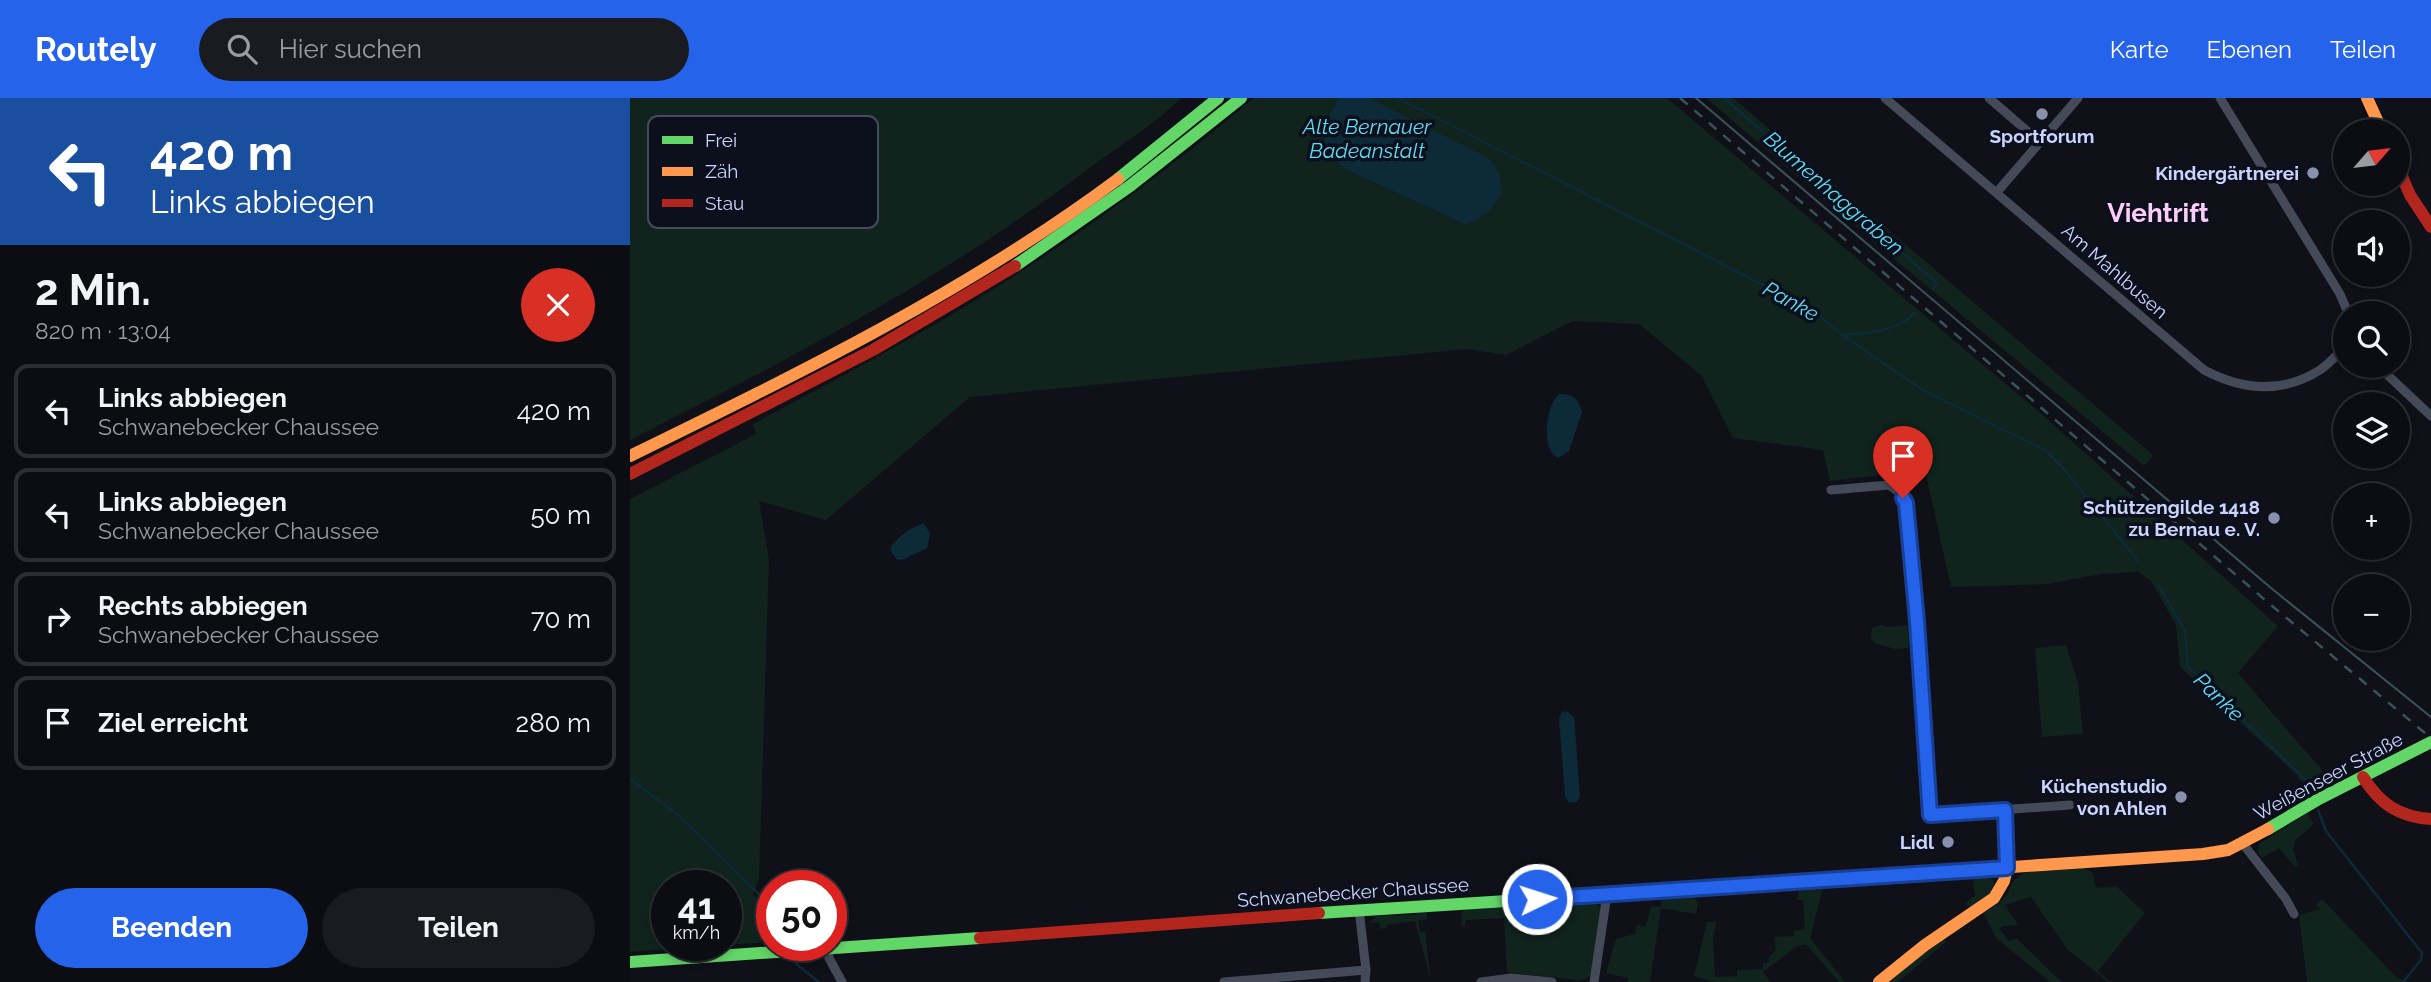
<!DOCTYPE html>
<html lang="de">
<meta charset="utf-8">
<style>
:root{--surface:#0c0d12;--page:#1a1b20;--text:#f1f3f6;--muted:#9a9c9f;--line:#2c2d32;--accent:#2563eb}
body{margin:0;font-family:Raleway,sans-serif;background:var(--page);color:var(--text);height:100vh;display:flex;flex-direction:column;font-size:26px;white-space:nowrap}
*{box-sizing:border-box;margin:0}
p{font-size:23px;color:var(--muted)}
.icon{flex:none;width:38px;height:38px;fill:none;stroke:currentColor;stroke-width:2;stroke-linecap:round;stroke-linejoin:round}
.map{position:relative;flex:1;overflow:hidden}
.drawer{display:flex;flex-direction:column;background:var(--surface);width:630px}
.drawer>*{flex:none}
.guide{background:#1a4fa0;color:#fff;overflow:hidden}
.needle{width:46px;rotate:62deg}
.tools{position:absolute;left:1703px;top:21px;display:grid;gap:14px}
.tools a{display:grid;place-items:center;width:77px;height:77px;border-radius:50%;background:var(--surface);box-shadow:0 4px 10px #0003,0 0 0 2px var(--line);font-size:35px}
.speed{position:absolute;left:21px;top:772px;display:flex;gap:14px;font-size:35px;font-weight:700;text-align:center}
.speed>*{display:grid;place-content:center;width:91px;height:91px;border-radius:50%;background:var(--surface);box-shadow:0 4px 10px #0003,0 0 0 2px var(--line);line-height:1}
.speed small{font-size:18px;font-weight:400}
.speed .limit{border:10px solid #d22;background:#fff;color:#111}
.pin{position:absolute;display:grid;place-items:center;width:60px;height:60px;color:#fff;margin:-72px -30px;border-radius:50% 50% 50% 0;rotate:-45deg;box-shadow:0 0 7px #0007}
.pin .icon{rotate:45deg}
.me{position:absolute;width:77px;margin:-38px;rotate:86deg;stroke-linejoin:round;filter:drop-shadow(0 0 5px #0008)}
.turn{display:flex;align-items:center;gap:24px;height:147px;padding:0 35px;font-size:32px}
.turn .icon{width:91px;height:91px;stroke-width:2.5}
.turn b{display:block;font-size:49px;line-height:60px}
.round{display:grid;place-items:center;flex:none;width:74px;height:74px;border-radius:37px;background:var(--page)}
.summary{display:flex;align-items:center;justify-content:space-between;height:119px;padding:0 35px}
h1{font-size:42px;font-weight:700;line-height:52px}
.cta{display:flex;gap:14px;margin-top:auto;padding:14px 35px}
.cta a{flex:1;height:80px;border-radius:42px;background:var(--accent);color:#fff;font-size:28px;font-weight:700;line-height:80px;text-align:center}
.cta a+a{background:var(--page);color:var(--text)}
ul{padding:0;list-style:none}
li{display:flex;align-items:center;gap:21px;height:94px;margin:0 14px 10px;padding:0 21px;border:4px solid var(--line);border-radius:14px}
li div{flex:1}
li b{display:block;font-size:26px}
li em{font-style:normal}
header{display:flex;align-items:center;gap:42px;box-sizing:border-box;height:98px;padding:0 35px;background:var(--accent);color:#fff}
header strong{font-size:33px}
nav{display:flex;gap:38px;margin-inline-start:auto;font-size:24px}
.search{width:490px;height:63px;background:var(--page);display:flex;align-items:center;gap:18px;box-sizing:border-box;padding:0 24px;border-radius:38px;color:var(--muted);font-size:26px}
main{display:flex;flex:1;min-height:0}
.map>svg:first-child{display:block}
.green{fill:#10231d}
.water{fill:#0d2a38}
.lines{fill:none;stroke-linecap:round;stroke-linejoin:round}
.stream{stroke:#0d2a38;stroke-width:2.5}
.street{stroke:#454a59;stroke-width:9}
.fast{stroke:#63d668;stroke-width:12}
.slow{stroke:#ff974d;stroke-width:12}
.jam{stroke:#b3261e;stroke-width:12}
.tram{stroke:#3a5358;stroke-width:2}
.rail{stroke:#3a5358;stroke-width:2.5;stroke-dasharray:10 9;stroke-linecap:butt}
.route-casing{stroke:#184099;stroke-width:18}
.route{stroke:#2563eb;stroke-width:12}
.poi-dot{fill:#8a90ac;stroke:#0c0f1c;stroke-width:2.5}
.labels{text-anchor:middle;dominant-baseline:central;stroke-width:7;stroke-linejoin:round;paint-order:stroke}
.poi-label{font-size:19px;font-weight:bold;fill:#cbd4fc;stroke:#0c0f1c;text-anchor:end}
.street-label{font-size:19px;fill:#cbd4fc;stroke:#0c0f1c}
.water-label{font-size:21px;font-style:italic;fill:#5fddf6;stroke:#0c0f1c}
.district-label{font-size:26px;font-weight:bold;fill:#fccdf9;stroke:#0c0f1c}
.key{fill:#0c0f1c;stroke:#454a5f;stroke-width:2}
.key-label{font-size:19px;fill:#cbd4fc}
</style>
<header>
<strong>Routely</strong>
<div class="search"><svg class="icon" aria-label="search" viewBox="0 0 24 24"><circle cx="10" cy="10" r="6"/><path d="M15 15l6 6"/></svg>Hier suchen</div>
<nav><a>Karte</a><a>Ebenen</a><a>Teilen</a></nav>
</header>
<main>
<section class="drawer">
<div class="guide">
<div class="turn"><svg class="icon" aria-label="left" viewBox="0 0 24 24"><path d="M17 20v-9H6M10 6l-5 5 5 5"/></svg><div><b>420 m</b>Links abbiegen</div></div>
</div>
<div class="summary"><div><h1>2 Min.</h1><p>820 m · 13:04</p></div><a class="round" style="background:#d93025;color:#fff"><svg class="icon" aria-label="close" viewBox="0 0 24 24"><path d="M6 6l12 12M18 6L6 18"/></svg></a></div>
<ul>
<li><svg class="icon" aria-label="left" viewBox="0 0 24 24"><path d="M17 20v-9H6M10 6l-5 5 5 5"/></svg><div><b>Links abbiegen</b><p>Schwanebecker Chaussee</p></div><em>420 m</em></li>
<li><svg class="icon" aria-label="left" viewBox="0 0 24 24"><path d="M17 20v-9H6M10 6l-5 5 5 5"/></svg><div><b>Links abbiegen</b><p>Schwanebecker Chaussee</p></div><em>50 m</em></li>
<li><svg class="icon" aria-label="right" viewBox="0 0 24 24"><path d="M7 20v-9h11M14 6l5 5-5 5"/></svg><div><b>Rechts abbiegen</b><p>Schwanebecker Chaussee</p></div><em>70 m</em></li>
<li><svg class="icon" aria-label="arrive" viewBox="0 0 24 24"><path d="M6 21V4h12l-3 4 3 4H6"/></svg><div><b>Ziel erreicht</b></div><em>280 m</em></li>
</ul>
<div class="cta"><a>Beenden</a><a>Teilen</a></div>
</section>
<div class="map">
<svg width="1801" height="884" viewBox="0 0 1801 884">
<rect width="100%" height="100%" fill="#101118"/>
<!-- green -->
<path class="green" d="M0,0h551c-27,27 -62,48 -93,71 -143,109 -298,190 -458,271z
M624,0h85l-17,37 13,27 12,8 119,55 19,-69 -116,-58h298l379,320 232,208 -40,47 91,105 -22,11 -13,-17 -114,-105 -4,-42 -25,-44 -13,-9 -36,2 -55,10 -96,3 -26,-117 -95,11 -7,-31 -90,-12 -31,-62 -63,-52 -66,-3 -67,34 -39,-6 -497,48 -144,123 -67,-19 10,58 -10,320 -6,15 19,18v30l-46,3v-59h-59v59h58l-95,7v-453l126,-65 -3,-10c50,-27 101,-54 151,-82 124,-69 241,-152 350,-244z
M1076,0h27l420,357 -9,11 -257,-213z
M1251,527l6,2 21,-2 1,23 -14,1 -21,-6 -3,-4 1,-11z
M1436,547l12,38 5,51 -41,3 -7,-89z
M1677,715l7,11 -19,16 -2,10 5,15 -2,3 -17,-20 -17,10 -5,-6 3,-9z
M1452,768l11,7 3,15 20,-2 29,27 -47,58 13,11h-3l-40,-32 -37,-53 -26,8 13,20 -16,1 -2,4 9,11 7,-3 46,44h-12l-54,-44 -13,-25 14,-8 10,-10 7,-15 10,-7z
M1342,777h16l6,7c-1,14 -13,20 -23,27l-6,-5 10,-8z
M1193,789l-13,51 35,44h-6l-33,-38 -10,3 -33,25 8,10h-58l-19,-6 13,-54h9l-3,18 2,37 22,-1v-6l26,-1v-6h6v-6l7,-7 -2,-13 20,-1v-5l11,-2 -2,-29h-6l2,-11z
M1063,798l5,7 -2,11 -35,-6 -11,74h-22v-4l-22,-5 10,-34 19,-5 2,-9 9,1 5,-20 10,1 1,-9z
M1692,801l75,79 14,4h-104l-8,-67 21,-6 -4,-5z
M964,803l8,9 -9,63 -7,6 -9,1 -70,-8 -3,-54 -39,2v6h-3l-1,-12 5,-6z
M787,813l10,1v7l-9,2 2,11 5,-1 6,51 -16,-61 -29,4v3l-6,1 -1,-7 -10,1 8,-7 39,-1z
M1314,838l2,6 -48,40h-12z"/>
<!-- water -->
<path class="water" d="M709,0h30l116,58c15,11 15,21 17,38l-14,19 -22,12 -119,-55c-33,-21 -26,-42 -8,-72z
M929,296c13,-1 21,6 23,18l-13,39 -11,7c-18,-8 -12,-53 1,-64z
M294,426l6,9 -3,15 -25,12 -6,-1 -6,-10c6,-11 21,-23 34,-25z
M936,613l8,6 6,78 -3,7h-9l-3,-6 -6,-78 3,-6z"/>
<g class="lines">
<!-- stream -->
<path class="stream" d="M768,0l416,213 28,24 84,57 119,58 19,19 75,93
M1094,0l213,185 -4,6
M1213,237c24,-2 53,-3 72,-22
M1529,488l26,45 3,36 126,121
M0,681l48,36 94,92
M1688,712l8,21 96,122 -1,7 -18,22
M166,866l23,18"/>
<!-- street -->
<path class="street" d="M1255,0l319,272c38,20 78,24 116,0 9,-6 16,-15 25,-22
M1359,0l51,44
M1590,0l120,196 8,19
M1367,94l81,-94
M1748,268l53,50
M1201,392l58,-5 10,7 7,11 11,118 13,194 140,-10
M1375,712l2,58
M1613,746l43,55 8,15
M729,811l7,61 -1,12
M198,850l1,10 13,24
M594,884l142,-12
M851,884l30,-4 41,4
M964,884l13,-88"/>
<!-- fast -->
<path class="fast" d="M488,81l100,-81
M385,168l115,-80 111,-88
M1638,731l49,-29 114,-58
M689,815l265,-17
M0,864l350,-24"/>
<!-- slow -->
<path class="slow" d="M1737,0l15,33
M0,358c168,-82 338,-165 488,-277
M1308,774l265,-18 25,-4 40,-21
M1249,884l46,-37 69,-47 10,-17 3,-13"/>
<!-- jam -->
<path class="jam" d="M1768,69l12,28 21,32
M0,376l243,-124 142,-84
M1733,679c17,27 36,40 68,42
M954,798l354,-24
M350,840l339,-25"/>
<!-- tram -->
<path class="tram" d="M1066,0l575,490 160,129"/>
<!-- rail -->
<path class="rail" d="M1050,0l591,507 160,133"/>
</g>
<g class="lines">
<!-- route casing -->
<g class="route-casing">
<path id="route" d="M907,801l470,-31 -2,-58 -75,5 -13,-194 -11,-118 -3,-5"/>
</g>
<!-- route -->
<use href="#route" class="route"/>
</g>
<!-- markers -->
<g class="poi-dot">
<circle cx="1412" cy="16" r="7"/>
<circle cx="1683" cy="75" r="7"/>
<circle cx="1644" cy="420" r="7"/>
<circle cx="1551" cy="699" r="7"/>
<circle cx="1318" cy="744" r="7"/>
</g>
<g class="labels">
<!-- poi labels -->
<g class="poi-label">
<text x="1412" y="38" text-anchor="middle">Sportforum</text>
<text x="1669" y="75">Kindergärtnerei</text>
<text x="1630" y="409">Schützengilde 1418<tspan x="1630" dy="22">zu Bernau e. V.</tspan></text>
<text x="1537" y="688">Küchenstudio<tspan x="1537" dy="22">von Ahlen</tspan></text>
<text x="1304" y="744">Lidl</text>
</g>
<!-- street labels -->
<g class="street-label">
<text transform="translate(1485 173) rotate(41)">Am Mahlbusen</text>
<text transform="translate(1698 678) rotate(-28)">Weißenseer Straße</text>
<text transform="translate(723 794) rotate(-4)">Schwanebecker Chaussee</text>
</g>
<!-- water labels -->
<g class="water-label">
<text x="737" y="28">Alte Bernauer<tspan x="737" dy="24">Badeanstalt</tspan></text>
<text transform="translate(1204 95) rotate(41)">Blumenhaggraben</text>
<text transform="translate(1161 203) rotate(29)">Panke</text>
<text transform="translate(1589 599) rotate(44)">Panke</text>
</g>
<!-- district labels -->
<g class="district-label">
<text x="1528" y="115">Viehtrift</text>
</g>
</g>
<!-- legend -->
<rect x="18" y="18" width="230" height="112" rx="10" class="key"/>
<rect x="32" y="38" width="31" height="8" fill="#63d668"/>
<rect x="32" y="69" width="31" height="9" fill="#ff974d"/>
<rect x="32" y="101" width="31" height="8" fill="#b3261e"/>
<g class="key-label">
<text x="75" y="49">Frei</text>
<text x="75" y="80">Zäh</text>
<text x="75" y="112">Stau</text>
</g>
</svg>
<div class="tools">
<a><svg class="needle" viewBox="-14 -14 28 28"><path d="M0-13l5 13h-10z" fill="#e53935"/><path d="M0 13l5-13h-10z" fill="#9a9c9f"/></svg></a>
<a><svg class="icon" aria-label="sound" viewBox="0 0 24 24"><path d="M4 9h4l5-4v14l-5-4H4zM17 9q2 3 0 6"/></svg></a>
<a><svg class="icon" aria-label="search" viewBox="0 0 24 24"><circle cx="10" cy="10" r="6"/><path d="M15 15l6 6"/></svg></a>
<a><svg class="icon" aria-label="layers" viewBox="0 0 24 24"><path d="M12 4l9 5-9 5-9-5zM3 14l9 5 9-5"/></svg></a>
<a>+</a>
<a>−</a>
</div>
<div class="speed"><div>41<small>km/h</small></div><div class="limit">50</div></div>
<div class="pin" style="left:1273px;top:400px;background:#d93025"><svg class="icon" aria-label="arrive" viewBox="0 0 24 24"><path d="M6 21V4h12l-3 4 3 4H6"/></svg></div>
<svg class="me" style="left:907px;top:801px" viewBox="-20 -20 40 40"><circle r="17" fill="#2563eb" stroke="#fff" stroke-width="3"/><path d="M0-11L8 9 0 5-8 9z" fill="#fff"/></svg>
</div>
</main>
